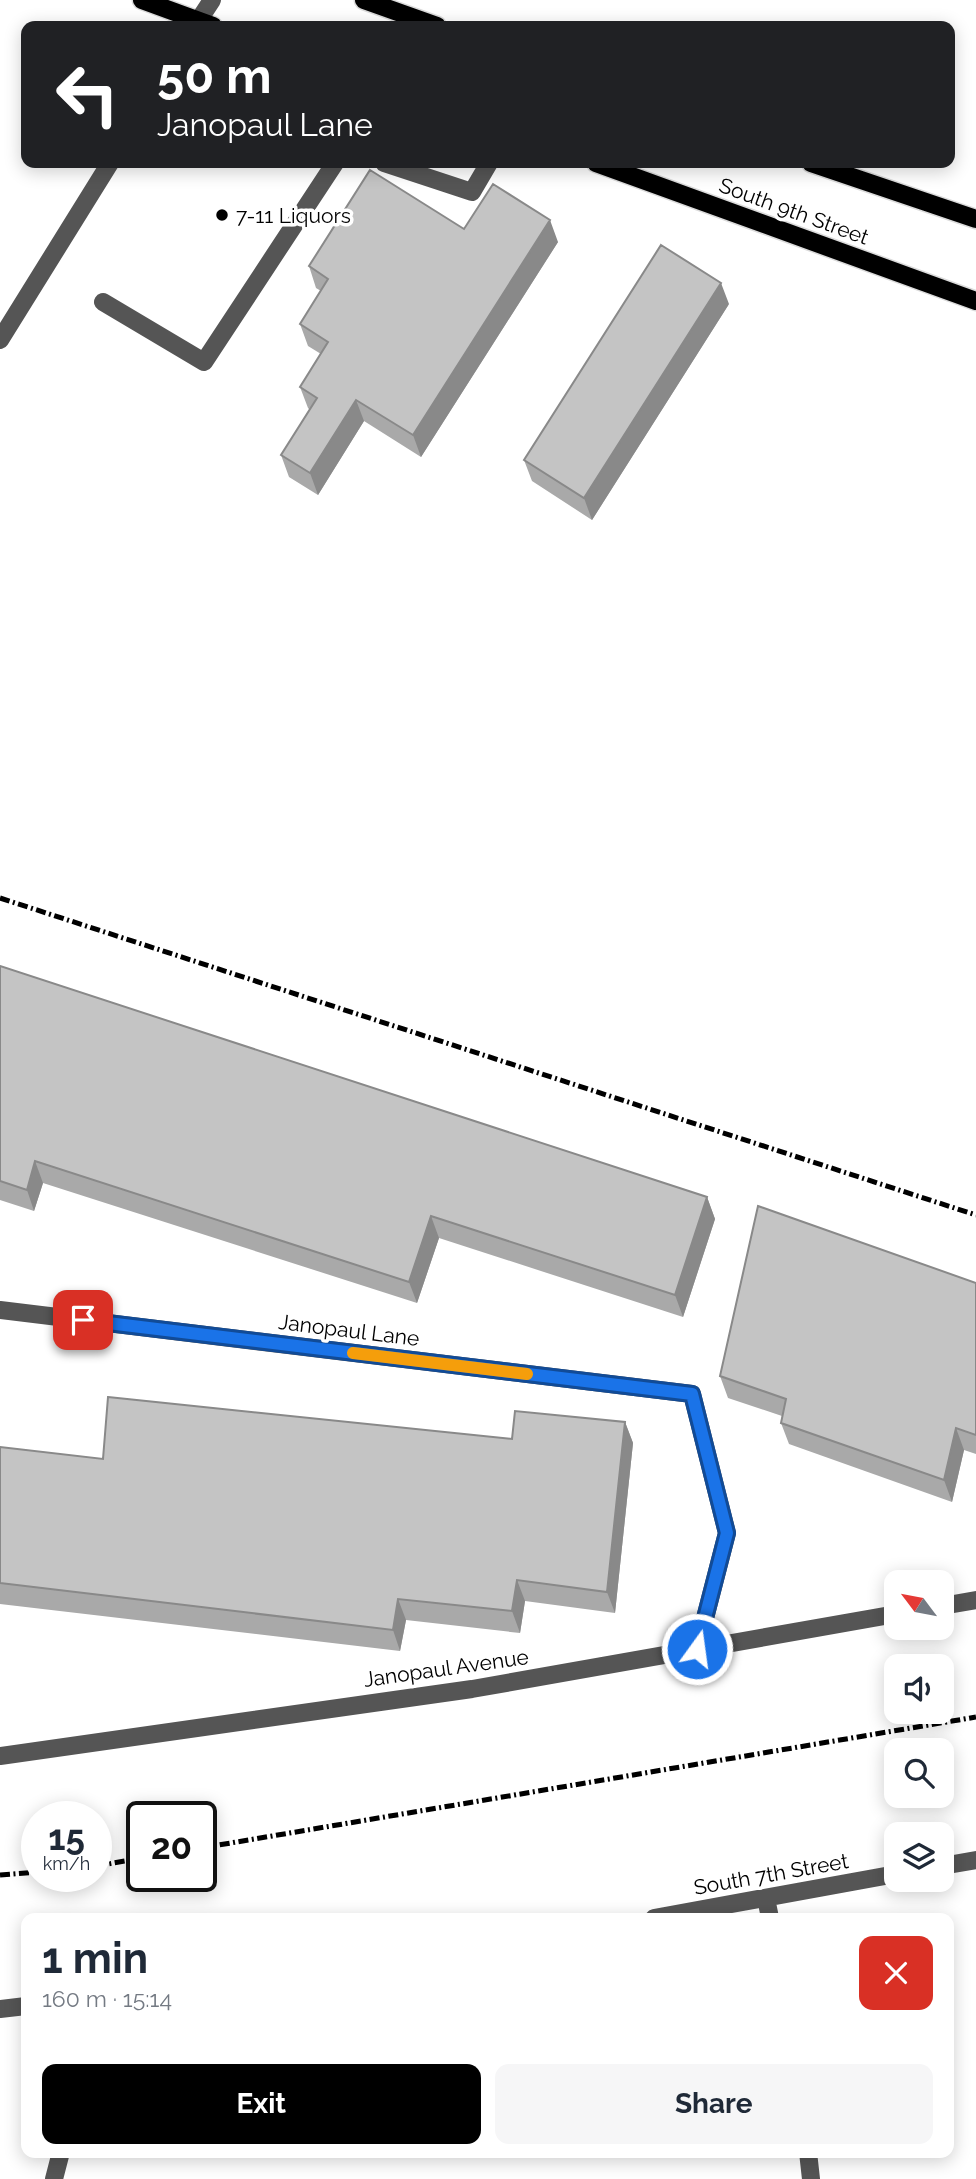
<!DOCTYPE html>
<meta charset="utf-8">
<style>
:root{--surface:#fff;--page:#f6f6f7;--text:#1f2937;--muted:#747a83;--accent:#000}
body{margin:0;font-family:Raleway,sans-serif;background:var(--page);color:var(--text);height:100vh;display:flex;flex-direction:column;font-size:26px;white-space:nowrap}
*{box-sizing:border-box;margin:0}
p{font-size:23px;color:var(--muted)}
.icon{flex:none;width:38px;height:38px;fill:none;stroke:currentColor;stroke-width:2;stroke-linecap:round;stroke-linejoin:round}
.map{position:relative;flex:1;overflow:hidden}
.side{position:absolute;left:21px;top:1913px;width:933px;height:245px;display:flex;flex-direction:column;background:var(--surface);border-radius:14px;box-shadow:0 4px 18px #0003}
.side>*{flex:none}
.hud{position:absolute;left:21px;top:21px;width:934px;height:147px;border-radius:14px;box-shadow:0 4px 18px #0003;background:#202124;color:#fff;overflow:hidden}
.needle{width:46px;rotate:302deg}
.controls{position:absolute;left:884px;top:1570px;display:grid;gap:14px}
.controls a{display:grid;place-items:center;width:70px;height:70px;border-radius:14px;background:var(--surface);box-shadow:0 4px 18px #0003;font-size:35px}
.speed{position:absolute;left:21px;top:1801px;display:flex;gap:14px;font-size:35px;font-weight:700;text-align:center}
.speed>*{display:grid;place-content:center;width:91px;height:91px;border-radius:50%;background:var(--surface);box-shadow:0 4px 18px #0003;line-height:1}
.speed small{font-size:18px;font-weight:400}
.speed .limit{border:4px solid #111;border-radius:10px;background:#fff;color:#111}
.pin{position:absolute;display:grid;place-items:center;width:60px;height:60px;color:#fff;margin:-30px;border-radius:14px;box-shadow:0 4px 10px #0006}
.me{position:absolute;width:77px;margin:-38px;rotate:14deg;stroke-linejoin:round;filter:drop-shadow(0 0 5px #0008)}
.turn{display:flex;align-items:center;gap:24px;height:147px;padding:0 21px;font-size:32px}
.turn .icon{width:91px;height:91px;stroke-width:2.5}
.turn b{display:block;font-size:49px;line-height:60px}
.round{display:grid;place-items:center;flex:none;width:74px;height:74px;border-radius:14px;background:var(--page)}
.overview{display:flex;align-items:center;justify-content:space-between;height:119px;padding:0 21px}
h1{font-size:42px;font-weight:700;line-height:52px}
.action{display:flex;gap:14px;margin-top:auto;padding:14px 21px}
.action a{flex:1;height:80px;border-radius:14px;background:var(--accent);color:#fff;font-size:28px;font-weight:700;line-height:80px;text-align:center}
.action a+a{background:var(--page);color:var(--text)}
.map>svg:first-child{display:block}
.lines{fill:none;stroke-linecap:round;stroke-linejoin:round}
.major-casing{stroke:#dbdbdb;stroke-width:21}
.minor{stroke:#555;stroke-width:18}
.major{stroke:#000;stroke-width:18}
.rail{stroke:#000;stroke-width:5;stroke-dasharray:10 3.5 2 3.5;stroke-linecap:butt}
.wall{fill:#a9a9a9}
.shaded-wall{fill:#898989}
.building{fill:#c4c4c4;stroke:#898989;stroke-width:2}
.route-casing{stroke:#114b97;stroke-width:18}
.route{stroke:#1a73e8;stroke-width:12}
.slow{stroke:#f59e0b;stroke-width:12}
.poi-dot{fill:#000;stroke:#fff;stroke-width:2.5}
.labels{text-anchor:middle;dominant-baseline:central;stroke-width:7;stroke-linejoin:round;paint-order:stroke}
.street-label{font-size:21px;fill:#000;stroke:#fff}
.poi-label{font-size:21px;fill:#000;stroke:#fff;text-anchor:start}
</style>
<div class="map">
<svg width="976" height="2179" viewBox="0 0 976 2179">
<rect width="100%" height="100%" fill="#fff"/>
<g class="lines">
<!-- major casing -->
<g class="major-casing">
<path id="major" d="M142,0l71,26
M364,0l73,26
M596,163l380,138
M811,163l165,56"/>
</g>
<!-- minor -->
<path class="minor" d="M195,26l17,-26
M384,163l88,29 17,-29
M103,302l101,60 131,-199
M0,340l110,-177
M0,1310l692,84 35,139 -30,116
M942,1606l34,-6
M0,1756l472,-67 424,-75
M942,1866l34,-6
M766,1898l4,20
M654,1918l242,-44
M0,2009l26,-3
M808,2152l3,27
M54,2179l7,-27"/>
<!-- major -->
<use href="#major" class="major"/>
<!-- rail -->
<path class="rail" d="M0,898l976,317
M201,1848l775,-131
M96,1866l46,-8
M0,1875l37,-3"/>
</g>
<!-- wall -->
<path class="wall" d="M464,229l94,13 -137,215 -57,-36 -46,74 -29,-18 -8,-22 29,-45 -2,-2 -8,-21 21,-33 -13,-8 -8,-22 21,-33 -5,-3 -7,-22z
M729,304l-137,216 -60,-39 -8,-21z
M0,966l707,231 8,22 -32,98 -244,-79 -22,65 -374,-120 -9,28 -34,-11z
M976,1283v171l-12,-4 -12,52 -163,-58 -8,-21 1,-7 -54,-18 -8,-22z
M625,1422l8,21 -18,170 -90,-12 -5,32 -114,-13 -6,31 -400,-47v-157l103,12 409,-20z"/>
<!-- shaded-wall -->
<path class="shaded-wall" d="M550,220l8,22 -137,215 -8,-22z
M721,283l8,21 -137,216 -8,-22z
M356,400l8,21 -46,74 -8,-22z
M35,1161l8,22 -9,28 -7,-21z
M707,1197l8,22 -32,98 -8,-22z
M431,1216l8,22 -22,65 -8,-21z
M625,1422l8,21 -18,170 -8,-21z
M956,1428l8,22 -12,52 -8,-22z
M517,1580l8,21 -5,32 -8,-22z
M398,1599l8,21 -6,31 -7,-21z"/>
<!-- building -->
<path class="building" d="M370,170l94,59 29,-45 57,36 -137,215 -57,-35 -46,73 -29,-18 36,-57 -17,-11 28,-45 -28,-18 28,-45 -19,-13z
M661,245l60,38 -137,215 -60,-38z
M0,966l707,231 -32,98 -244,-79 -22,66 -374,-121 -8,29 -27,-9z
M758,1206l218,77v152l-20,-7 -12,52 -163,-57 5,-24 -66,-23z
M108,1397l404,42 3,-28 110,11 -18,170 -90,-12 -5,31 -114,-12 -5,31 -393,-47v-136l103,12z"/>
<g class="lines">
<!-- route casing -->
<g class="route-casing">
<path id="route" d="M83,1320l609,74 35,139 -30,116"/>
</g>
<!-- route -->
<use href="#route" class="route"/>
<!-- slow -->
<path class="slow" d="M353,1353l174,21"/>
</g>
<!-- markers -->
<circle class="poi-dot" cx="222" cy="215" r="7"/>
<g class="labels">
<!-- street labels -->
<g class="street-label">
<text transform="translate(794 211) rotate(20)">South 9th Street</text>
<text transform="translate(349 1330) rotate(7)">Janopaul Lane</text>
<text transform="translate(446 1668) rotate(-8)">Janopaul Avenue</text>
<text transform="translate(771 1874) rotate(-10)">South 7th Street</text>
</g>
<!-- poi labels -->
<g class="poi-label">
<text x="236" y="215">7-11 Liquors</text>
</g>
</g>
</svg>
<div class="controls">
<a><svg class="needle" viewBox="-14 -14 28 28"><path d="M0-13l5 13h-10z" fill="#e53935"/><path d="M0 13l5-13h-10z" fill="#747a83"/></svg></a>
<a><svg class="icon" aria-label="sound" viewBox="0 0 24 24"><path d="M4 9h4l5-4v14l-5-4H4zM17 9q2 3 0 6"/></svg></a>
<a><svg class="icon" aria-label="search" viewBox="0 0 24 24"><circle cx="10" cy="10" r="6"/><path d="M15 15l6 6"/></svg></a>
<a><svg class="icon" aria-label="layers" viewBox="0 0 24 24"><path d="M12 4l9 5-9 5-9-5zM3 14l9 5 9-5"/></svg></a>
</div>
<div class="speed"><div>15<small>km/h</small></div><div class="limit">20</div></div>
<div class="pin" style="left:83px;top:1320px;background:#d93025"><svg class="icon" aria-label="arrive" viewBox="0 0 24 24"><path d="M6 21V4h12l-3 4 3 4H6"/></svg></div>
<svg class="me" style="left:697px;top:1649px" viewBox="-20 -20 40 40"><circle r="17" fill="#1a73e8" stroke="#fff" stroke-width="3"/><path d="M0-11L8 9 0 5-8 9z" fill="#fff"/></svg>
<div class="hud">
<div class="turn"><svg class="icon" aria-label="left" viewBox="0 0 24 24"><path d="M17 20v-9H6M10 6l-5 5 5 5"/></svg><div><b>50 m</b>Janopaul Lane</div></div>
</div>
<section class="side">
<div class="overview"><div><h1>1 min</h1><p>160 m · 15:14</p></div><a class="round" style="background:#d93025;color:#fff"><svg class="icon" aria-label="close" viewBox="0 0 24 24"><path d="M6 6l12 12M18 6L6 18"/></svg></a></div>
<div class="action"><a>Exit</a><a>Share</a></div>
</section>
</div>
